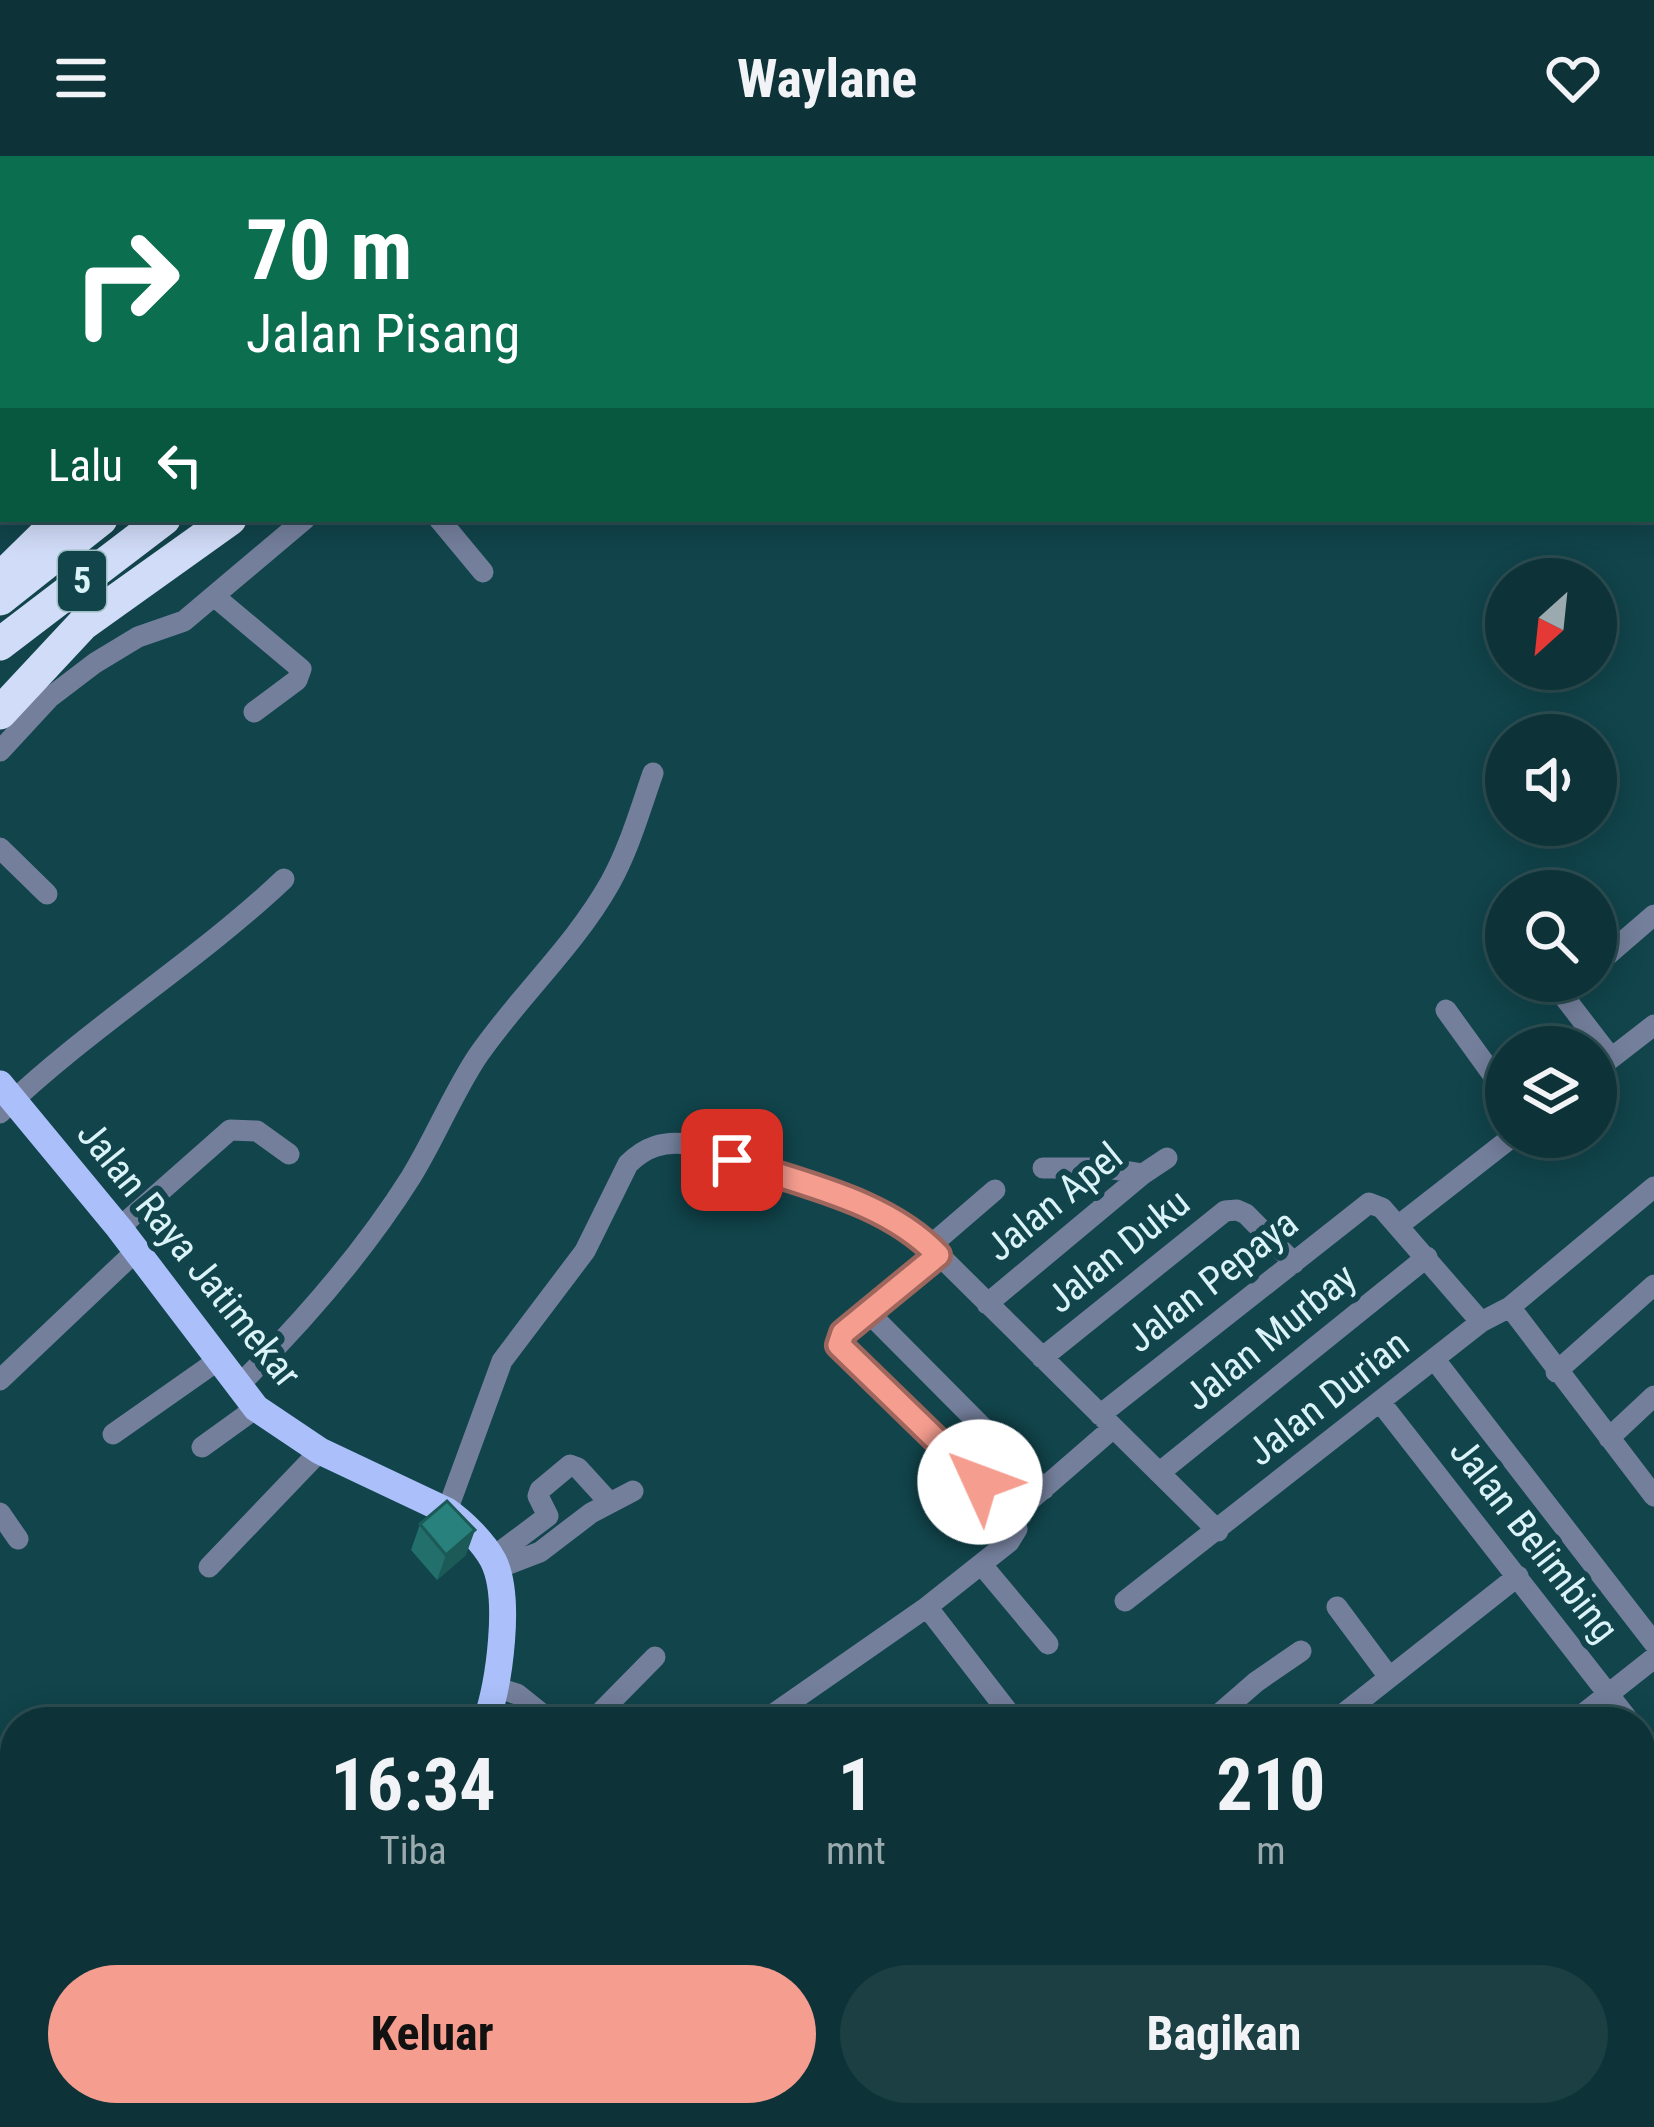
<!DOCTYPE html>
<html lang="id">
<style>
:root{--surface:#0d3338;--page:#1b3f43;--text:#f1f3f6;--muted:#9aaaae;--line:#2d4e53;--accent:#f59d8f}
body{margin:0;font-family:"Roboto Condensed",sans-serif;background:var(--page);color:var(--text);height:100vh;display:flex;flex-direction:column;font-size:45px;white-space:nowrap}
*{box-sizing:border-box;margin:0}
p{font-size:39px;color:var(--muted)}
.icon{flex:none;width:66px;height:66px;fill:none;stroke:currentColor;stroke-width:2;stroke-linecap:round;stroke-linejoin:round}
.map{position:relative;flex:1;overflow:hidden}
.side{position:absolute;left:0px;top:1551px;width:1656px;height:420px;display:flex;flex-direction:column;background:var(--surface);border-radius:48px 48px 0 0;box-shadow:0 6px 30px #0003,0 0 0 3px var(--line)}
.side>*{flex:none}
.hud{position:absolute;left:0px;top:0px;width:1656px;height:366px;box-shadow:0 6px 30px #0003,0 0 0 3px var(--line);background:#0b6e4f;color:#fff;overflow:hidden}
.needle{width:78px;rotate:207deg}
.tools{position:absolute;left:1485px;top:402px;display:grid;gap:24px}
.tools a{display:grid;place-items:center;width:132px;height:132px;border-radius:50%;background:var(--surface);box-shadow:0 6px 30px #0003,0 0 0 3px var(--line);font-size:60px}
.pin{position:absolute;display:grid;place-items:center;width:102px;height:102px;color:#fff;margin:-51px;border-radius:24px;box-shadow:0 6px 18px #0006}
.me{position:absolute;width:132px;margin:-66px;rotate:313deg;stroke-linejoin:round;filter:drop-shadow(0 0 9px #0008)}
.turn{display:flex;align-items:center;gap:42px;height:252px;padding:0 48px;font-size:54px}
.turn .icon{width:156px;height:156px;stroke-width:2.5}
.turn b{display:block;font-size:84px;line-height:102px}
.then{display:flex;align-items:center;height:114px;padding:0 48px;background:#0003;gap:24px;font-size:45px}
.eta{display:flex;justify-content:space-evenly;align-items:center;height:204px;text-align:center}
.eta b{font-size:72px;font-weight:700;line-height:84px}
.cta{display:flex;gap:24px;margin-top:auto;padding:24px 48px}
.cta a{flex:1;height:138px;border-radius:72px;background:var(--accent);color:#111;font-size:48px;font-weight:700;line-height:138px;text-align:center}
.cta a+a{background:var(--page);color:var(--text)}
header{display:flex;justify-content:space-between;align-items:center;height:156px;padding:0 48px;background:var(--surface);font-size:54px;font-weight:700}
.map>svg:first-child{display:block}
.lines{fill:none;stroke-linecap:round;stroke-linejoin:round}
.path{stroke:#5d868c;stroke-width:3;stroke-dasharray:6 6;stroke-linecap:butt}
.minor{stroke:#747f9c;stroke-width:21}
.major{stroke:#abc0fb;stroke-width:27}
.highway{stroke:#d1dcf8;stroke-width:33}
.wall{fill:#226f6b}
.shaded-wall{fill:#1c5a57}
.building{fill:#28817c;stroke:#1c5a57;stroke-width:3}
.route-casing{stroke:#9f665d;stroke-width:30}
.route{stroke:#f59d8f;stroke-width:21}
.labels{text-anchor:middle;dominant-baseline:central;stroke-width:12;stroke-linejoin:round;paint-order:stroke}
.shield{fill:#11444b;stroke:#9ebec4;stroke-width:3}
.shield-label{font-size:36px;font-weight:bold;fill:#daf3f8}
.street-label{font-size:39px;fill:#daf3f8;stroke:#11444b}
</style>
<header><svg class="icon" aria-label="menu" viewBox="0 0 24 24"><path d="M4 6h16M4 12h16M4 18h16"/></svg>Waylane<svg class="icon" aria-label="heart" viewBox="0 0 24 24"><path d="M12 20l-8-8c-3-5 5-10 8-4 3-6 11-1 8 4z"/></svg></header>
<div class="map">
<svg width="1654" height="1971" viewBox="0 0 1654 1971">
<rect width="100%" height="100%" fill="#11444b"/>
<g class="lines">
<!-- path -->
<path class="path" d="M818,0l2,3"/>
<!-- minor -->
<path class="minor" d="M130,0l3,3
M472,0l3,3
M98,3l3,-3
M0,115l3,-4
M1653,177l1,-1
M0,338l3,-3
M439,363l44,53
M214,440l87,73 -4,11 -43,32
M0,595l49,-53 46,-35 43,-26 46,-16 121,-102
M0,692l47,46
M1596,809l58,-50
M1552,825l59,77
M1446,854l60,83
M1596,914l58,-45
M0,957c88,-85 195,-150 284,-234
M1043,1012h63l37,6
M1398,1070l114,-89
M119,1072l111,-98 27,1 32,23
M930,1090l65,-56
M938,1099l-95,78 -4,12 175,169
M987,1148l156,-130 24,-16
M1510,1151l144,189
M868,1156l176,177
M1042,1202l183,-147 12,-1 9,4 48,49
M1435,1204l219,283
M1556,1216l98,-87
M0,1224l137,-130
M237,1231c64,-63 126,-134 174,-210 24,-39 41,-82 66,-120 41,-60 97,-110 133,-174 19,-34 30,-73 43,-110
M1381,1247l249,319
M1100,1259l269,-212 13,5 99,114
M113,1278l104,-73
M1609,1282l45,-42
M202,1291l54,-39
M1159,1317l268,-216
M447,1355l55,-150 83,-110 43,-87c17,-17 35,-23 59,-20 81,28 176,48 243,102l288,285
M0,1357l18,26
M1014,1358l99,-86
M492,1402l56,-42 -10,-20 2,-6 30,-25 8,3 32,35
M981,1408l67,80
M209,1411l111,-116
M496,1413l44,-17 51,-39 42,-22
M1125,1445l356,-279 29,-15 144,-120
M927,1451l89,115
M1337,1451l52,70
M498,1532l19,6 35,28
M591,1566l64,-65
M762,1566l165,-115 82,-65 8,-13 -3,-15
M1210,1566l46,-40 45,-31
M1333,1566l185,-146
M1573,1566l81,-64
M1641,1581l13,17
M1641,1824l13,19
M0,1847l15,-11
M1641,1930l13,-12
M142,1956l25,15
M398,1956l21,15
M978,1956l14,15
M1168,1956l14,15
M1424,1956l10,15
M215,1971l9,-15
M534,1971l18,-13 26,13
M596,1971l20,-15
M840,1971l19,-15
M1058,1971l21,-15
M1290,1971l20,-15
M1596,1971l16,-15"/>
<!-- major -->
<path class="major" d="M0,928l119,144 137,180 64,43 127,60c17,12 36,31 46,49 19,37 6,124 -7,162
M270,1971l9,-15"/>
<!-- highway -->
<path class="highway" d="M1291,0v3
M1334,0v3
M560,3l2,-3
M669,3l6,-3
M752,3l6,-3
M875,3l6,-3
M9,414l52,-51
M0,443l101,-80
M0,488l164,-125
M0,557l83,-89 147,-105"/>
</g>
<!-- wall -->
<path class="wall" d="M57,0h30v3h-31z
M420,1368l46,31 -29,25 -26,-30z
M1243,1956h29l-17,15z"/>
<!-- shaded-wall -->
<path class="shaded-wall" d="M475,1374l-9,25 -29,25 9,-25z
M362,1956h5l-10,15h-6z
M1261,1956h11l-17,15z
M1178,1957l-5,14h-12z"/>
<!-- building -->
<path class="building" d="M0,0h13l4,3h-14v19l-3,4z
M159,0h19l-3,3h-13z
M3,134v32l-3,3v-31z
M0,249l3,3v17l-3,4z
M447,1345l28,29 -29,25 -26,-31z
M317,1956h45l-11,15h-45z
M1079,1956h98l1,1 -17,14h-102z"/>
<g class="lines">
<!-- route casing -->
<g class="route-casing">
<path id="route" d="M732,1004c69,24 154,40 206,95l-95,78 -4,12 141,137"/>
</g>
<!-- route -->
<use href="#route" class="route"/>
</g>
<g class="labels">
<!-- shield labels -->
<rect class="shield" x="58" y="395" width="48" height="60" rx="9"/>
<g class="shield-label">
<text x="82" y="425">5</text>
</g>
<!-- street labels -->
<g class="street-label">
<text transform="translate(1054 1046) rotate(-39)">Jalan Apel</text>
<text transform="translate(1118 1095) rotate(-39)">Jalan Duku</text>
<text transform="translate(189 1098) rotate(51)">Jalan Raya Jatimekar</text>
<text transform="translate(1212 1125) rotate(-38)">Jalan Pepaya</text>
<text transform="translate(1270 1181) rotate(-39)">Jalan Murbay</text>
<text transform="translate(1328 1242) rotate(-38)">Jalan Durian</text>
<text transform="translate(1534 1384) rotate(52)">Jalan Belimbing</text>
</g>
</g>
</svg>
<div class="tools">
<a><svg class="needle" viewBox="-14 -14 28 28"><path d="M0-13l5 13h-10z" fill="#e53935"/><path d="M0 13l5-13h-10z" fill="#9aaaae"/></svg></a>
<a><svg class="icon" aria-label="sound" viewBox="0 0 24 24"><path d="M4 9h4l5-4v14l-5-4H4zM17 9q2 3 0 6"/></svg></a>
<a><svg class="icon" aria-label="search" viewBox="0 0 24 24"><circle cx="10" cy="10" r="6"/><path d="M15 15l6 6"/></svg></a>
<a><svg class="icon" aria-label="layers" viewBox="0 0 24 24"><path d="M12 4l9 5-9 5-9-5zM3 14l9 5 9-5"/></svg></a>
</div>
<div class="pin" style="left:732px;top:1004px;background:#d93025"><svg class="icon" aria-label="arrive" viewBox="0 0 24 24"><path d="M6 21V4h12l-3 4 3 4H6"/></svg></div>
<svg class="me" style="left:980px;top:1326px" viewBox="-20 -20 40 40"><circle r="19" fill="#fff"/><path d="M0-13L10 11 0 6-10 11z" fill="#f59d8f"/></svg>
<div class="hud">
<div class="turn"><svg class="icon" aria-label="right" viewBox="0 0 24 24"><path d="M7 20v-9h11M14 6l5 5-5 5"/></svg><div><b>70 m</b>Jalan Pisang</div></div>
<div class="then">Lalu<svg class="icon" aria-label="left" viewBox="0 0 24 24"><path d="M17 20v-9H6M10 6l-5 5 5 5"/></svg></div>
</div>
<section class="side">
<div class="eta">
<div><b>16:34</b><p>Tiba</p></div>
<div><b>1</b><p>mnt</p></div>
<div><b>210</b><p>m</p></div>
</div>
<div class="cta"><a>Keluar</a><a>Bagikan</a></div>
</section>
</div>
